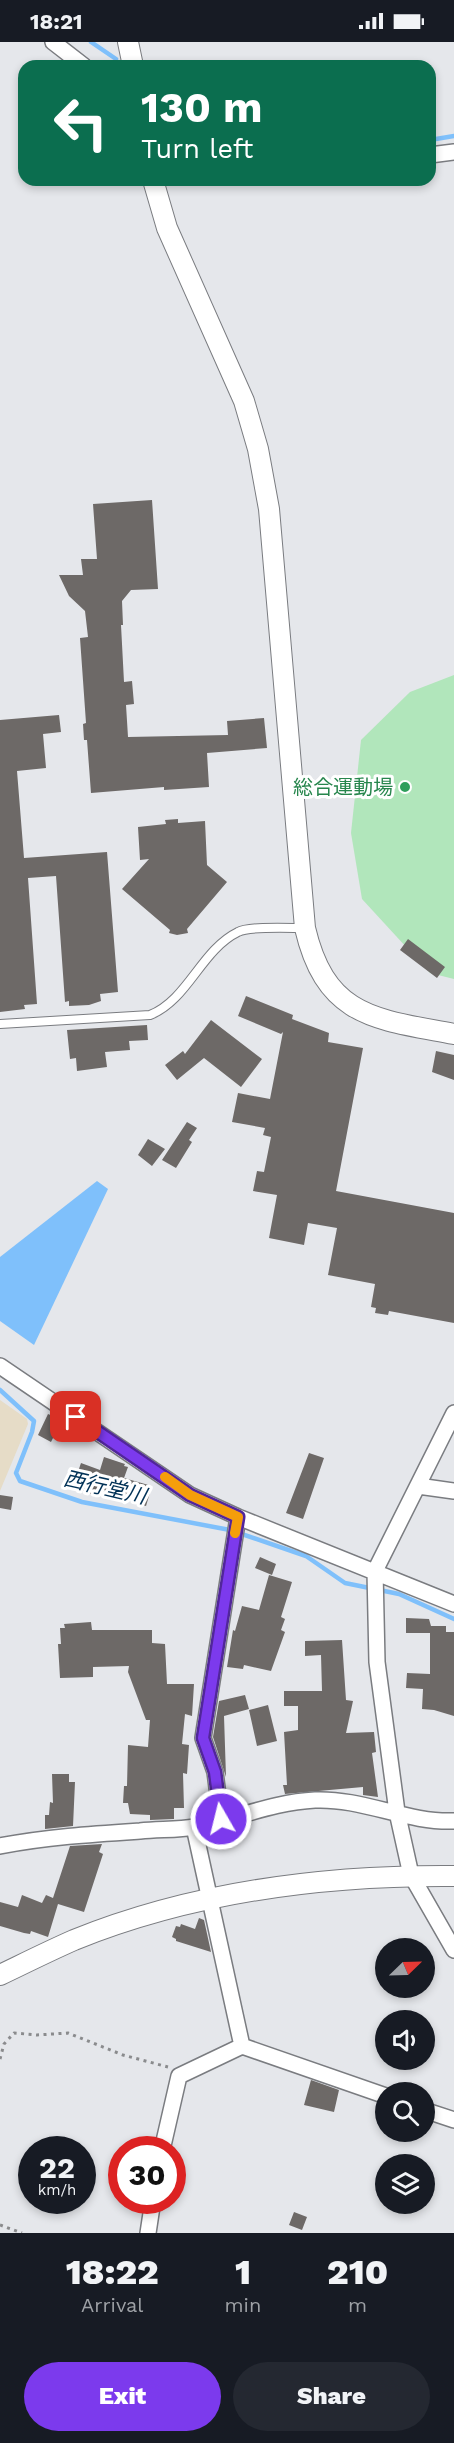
<!DOCTYPE html>
<meta charset="utf-8">
<style>
:root{--surface:#171b24;--page:#242831;--text:#f1f3f6;--muted:#9ea1a6;--accent:#7c3aed}
body{margin:0;font-family:"Work Sans","Noto Sans JP",sans-serif;background:var(--page);color:var(--text);height:100vh;display:flex;flex-direction:column;font-size:22px;white-space:nowrap}
*{box-sizing:border-box;margin:0}
p{font-size:20px;color:var(--muted)}
.icon{flex:none;width:33px;height:33px;fill:none;stroke:currentColor;stroke-width:2;stroke-linecap:round;stroke-linejoin:round}
.map{position:relative;height:2191px;overflow:hidden}
.side{display:flex;flex-direction:column;background:var(--surface);flex:1}
.side>*{flex:none}
.hud{position:absolute;left:18px;top:18px;width:418px;height:126px;border-radius:18px;box-shadow:0 3px 9px #0003;background:#0b6e4f;color:#fff;overflow:hidden}
.needle{width:39px;rotate:67deg}
.controls{position:absolute;left:375px;top:1896px;display:grid;gap:12px}
.controls a{display:grid;place-items:center;width:60px;height:60px;border-radius:50%;background:var(--surface);box-shadow:0 3px 9px #0003;font-size:30px}
.speed{position:absolute;left:18px;top:2094px;display:flex;gap:12px;font-size:30px;font-weight:700;text-align:center}
.speed>*{display:grid;place-content:center;width:78px;height:78px;border-radius:50%;background:var(--surface);box-shadow:0 3px 9px #0003;line-height:1}
.speed small{font-size:15px;font-weight:400}
.speed .limit{border:9px solid #d22;background:#fff;color:#111}
.pin{position:absolute;display:grid;place-items:center;width:51px;height:51px;color:#fff;margin:-26px;border-radius:12px;box-shadow:0 3px 9px #0006}
.me{position:absolute;width:66px;margin:-33px;rotate:352deg;stroke-linejoin:round;filter:drop-shadow(0 0 4px #0008)}
.turn{display:flex;align-items:center;gap:21px;height:126px;padding:0 24px;font-size:27px}
.turn .icon{width:78px;height:78px;stroke-width:2.5}
.turn b{display:block;font-size:42px;line-height:51px}
.eta{display:flex;justify-content:space-evenly;align-items:center;height:102px;text-align:center}
.eta b{font-size:36px;font-weight:800;line-height:42px}
.primary-button{display:flex;gap:12px;margin-top:auto;padding:12px 24px}
.primary-button a{flex:1;height:69px;border-radius:36px;background:var(--accent);color:#fff;font-size:24px;font-weight:800;line-height:69px;text-align:center}
.primary-button a+a{background:var(--page);color:var(--text)}
.status{display:flex;justify-content:space-between;align-items:center;height:42px;padding:0 30px;background:var(--surface);direction:ltr}
.status svg{height:16px;fill:currentColor}
.map>svg:first-child{display:block}
.industrial{fill:#e6dcc7}
.green{fill:#b1e6bb}
.water{fill:#7fc0fb}
.lines{fill:none;stroke-linecap:round;stroke-linejoin:round}
.stream{stroke:#7fc0fb;stroke-width:4.5}
.building{fill:#6d6967}
.service-casing{stroke:#7a7c80;stroke-width:10}
.minor-casing{stroke:#7a7c80;stroke-width:18}
.tertiary-casing{stroke:#7a7c80;stroke-width:22}
.path{stroke:#8a8b8d;stroke-width:3;stroke-dasharray:3 4.5;stroke-linecap:butt}
.service{stroke:#fff;stroke-width:8}
.minor{stroke:#fff;stroke-width:15}
.tertiary{stroke:#fff;stroke-width:20}
.route-casing{stroke:#51269a;stroke-width:15}
.route{stroke:#7c3aed;stroke-width:10}
.slow{stroke:#f59e0b;stroke-width:10}
.leisure-dot{fill:#2e9e5b;stroke:#fff;stroke-width:2}
.labels{text-anchor:middle;dominant-baseline:central;stroke-width:6;stroke-linejoin:round;paint-order:stroke}
.leisure-label{font-size:20px;fill:#27864d;stroke:#fff;text-anchor:end}
.water-label{font-size:21px;font-style:italic;fill:#003156;stroke:#fff}
</style>
<div class="status"><b>18:21</b><svg viewBox="0 0 49 12"><path d="M0 12V9h3v3zM5 12V6h3v6zM10 12V3h3v9zM15 12V0h3v12zM26 1h20v11H26zM47 4h2v5h-2z"/></svg></div>
<div class="map">
<svg width="454" height="2191" viewBox="0 0 454 2191">
<rect width="100%" height="100%" fill="#e5e7eb"/>
<!-- industrial -->
<path class="industrial" d="M0,1358l27,19 1,5 -28,67z"/>
<!-- green -->
<path class="green" d="M454,633v304l-24,-6 -68,-74 -11,-66 10,-93 49,-48z"/>
<!-- water -->
<path class="water" d="M97,1139l11,8 -74,156 -34,-24v-64z"/>
<g class="lines">
<!-- stream -->
<path class="stream" d="M91,0l25,17
M430,98l24,-4
M0,1348l34,31 -2,11 -16,41 4,8 62,21 148,28 76,26 39,27 54,11 55,25"/>
</g>
<!-- building -->
<path class="building" d="M152,458l6,89 -27,1 -9,11 1,24h-2l3,57 8,-1 2,23 -8,1 2,32 100,-2 -1,-14 37,-3 3,30 -60,5 2,34 -45,3v-3l-73,6 -4,-53h-3l-1,-16 3,-1 -6,-85 8,-1 -3,-26 -16,-15 -10,-21h24l-2,-16h16l-4,-55z
M59,673l2,17 -18,2 3,34 -29,3 7,87 83,-6 11,140 -18,2 1,7 -12,4 -20,1v-5l-4,1 -9,-126 -28,2 9,126 -13,1 1,4 -25,3v-292z
M178,777v4l27,-2 2,44 20,17 -40,47 1,4 -11,2 -8,-2 1,-3 -48,-41 27,-30 -9,1 -2,-33 28,-3 -1,-4z
M408,897l37,28 -8,11 -37,-28z
M246,954l47,19 -1,4 37,14 -1,9 35,6 -27,143 118,22v110l-65,-12 -1,4 -13,-2 1,-5 -5,-1 4,-23 -47,-9 9,-47 -29,-5 -4,22 -35,-7 8,-43 -24,-4 4,-20 7,1 7,-35 -8,-2 2,-7 -33,-6 6,-29 32,6 13,-67 -2,2 -43,-18z
M211,978l51,39 -21,28 -37,-29 -27,22 -12,-15 18,-14 2,3z
M147,983l1,15 -19,1 1,9 -25,2 2,15 -30,4 -1,-13 -6,1 -3,-29z
M436,1009l18,4v25l-22,-8z
M187,1080l10,6 -8,12 3,2 -16,26 -14,-8z
M148,1097l17,10 -13,17 -14,-11z
M48,1372l14,6 -11,22 -13,-7z
M309,1411l15,5 -21,61 -17,-6z
M104,1415l21,7 -1,2 4,1 -4,11 28,8 -6,20 -14,-4 1,-3 -32,-10 -3,7 -26,-7 9,-26 19,7z
M0,1453l13,2 -2,13 -11,-2z
M260,1515l16,7 -4,11 -17,-7z
M269,1533l23,7 -11,35 4,2 -4,11 4,2 -14,39 -27,-6 -1,4 -16,-2 6,-37 2,1 7,-25 17,4z
M406,1576l23,1 2,7h15v6h8v84l-20,-6 -12,-1 1,-20 -17,-1 1,-15 23,1v-41h-24z
M91,1580l1,8h60v13l13,1 2,40h27l-2,32 -7,-2 -3,30 7,1 -2,29 -4,-1 1,35h-10v11l-24,1v-5l-20,-1 -2,-11h-5l1,-17h3l1,-41 20,2 2,-27h-4l-18,-48 1,-6 -36,1v10l-33,1 -2,-34h3l-1,-16h5l-1,-4z
M342,1598l4,60 7,1 -7,32 28,-1 2,20 -4,1 6,44 -15,-2v-8l-78,7 -2,-9h4l-3,-53 14,-2v-24h-14v-15h38l-1,-36 -16,1v-15z
M245,1653l4,14 -25,7 2,61 -13,-40 6,-36z
M268,1663l9,36 -20,5 -8,-36z
M52,1732h17v8h6l-2,44 -28,3v-14h4l1,-13 3,1z
M102,1802l-3,8 4,2 -19,58 -26,-8 -10,33 -17,-6 -1,3 -6,-1 -24,-7v-24l18,5 4,-12 20,8 4,-8 7,3 17,-52z
M199,1876l5,2 7,32 -35,-11v-2l-4,-2 4,-11 4,1 1,-3 14,5z
M311,2038l28,10 -5,22 -30,-7z
M294,2170l13,5 -5,13 -13,-5z"/>
<g class="lines">
<!-- service casing -->
<g class="service-casing">
<path id="service" d="M0,982l150,-9c38,-15 51,-65 88,-83 10,-6 52,-4 65,-4"/>
</g>
<!-- minor casing -->
<g class="minor-casing">
<path id="minor" d="M53,0l31,24
M430,113l24,-3
M0,1324l190,129 48,22 216,87
M454,1371l-79,158 2,91 20,150 14,63 43,75
M418,1444l36,5
M221,1777l-6,-47 -12,-34 35,-221
M0,1804c46,-9 94,-12 140,-15 18,-2 37,-1 55,-4 40,-8 79,-25 120,-27 48,-2 92,23 139,21
M242,2004l144,50
M424,2068l30,10
M162,2108l17,-74 63,-30 -48,-219
M148,2191l5,-33"/>
</g>
<!-- tertiary casing -->
<g class="tertiary-casing">
<path id="tertiary" d="M128,0l5,24
M153,138l14,48 77,173 14,48 11,60 36,419c21,90 71,91 149,106
M0,1933c25,-12 49,-24 74,-35 121,-49 251,-65 380,-64"/>
</g>
<!-- path -->
<path class="path" d="M0,2017l4,-15 10,-11 23,2 31,-2 55,22 45,12
M0,2183l22,8"/>
<!-- service -->
<use href="#service" class="service"/>
<!-- minor -->
<use href="#minor" class="minor"/>
<!-- tertiary -->
<use href="#tertiary" class="tertiary"/>
</g>
<g class="lines">
<!-- route casing -->
<g class="route-casing">
<path id="route" d="M76,1375l114,78 48,22 -35,221 12,34 6,47"/>
</g>
<!-- route -->
<use href="#route" class="route"/>
<!-- slow -->
<path class="slow" d="M165,1435l25,18 48,22 -3,16"/>
</g>
<!-- markers -->
<circle class="leisure-dot" cx="405" cy="745" r="6"/>
<g class="labels">
<!-- leisure labels -->
<g class="leisure-label">
<text x="393" y="745">総合運動場</text>
</g>
<!-- water labels -->
<g class="water-label">
<text transform="translate(105 1445) rotate(13)">西行堂川</text>
</g>
</g>
</svg>
<div class="controls">
<a><svg class="needle" viewBox="-14 -14 28 28"><path d="M0-13l5 13h-10z" fill="#e53935"/><path d="M0 13l5-13h-10z" fill="#9ea1a6"/></svg></a>
<a><svg class="icon" aria-label="sound" viewBox="0 0 24 24"><path d="M4 9h4l5-4v14l-5-4H4zM17 9q2 3 0 6"/></svg></a>
<a><svg class="icon" aria-label="search" viewBox="0 0 24 24"><circle cx="10" cy="10" r="6"/><path d="M15 15l6 6"/></svg></a>
<a><svg class="icon" aria-label="layers" viewBox="0 0 24 24"><path d="M12 4l9 5-9 5-9-5zM3 14l9 5 9-5"/></svg></a>
</div>
<div class="speed"><div>22<small>km/h</small></div><div class="limit">30</div></div>
<div class="pin" style="left:76px;top:1375px;background:#d93025"><svg class="icon" aria-label="arrive" viewBox="0 0 24 24"><path d="M6 21V4h12l-3 4 3 4H6"/></svg></div>
<svg class="me" style="left:221px;top:1777px" viewBox="-20 -20 40 40"><circle r="17" fill="#7c3aed" stroke="#fff" stroke-width="3"/><path d="M0-11L8 9 0 5-8 9z" fill="#fff"/></svg>
<div class="hud">
<div class="turn"><svg class="icon" aria-label="left" viewBox="0 0 24 24"><path d="M17 20v-9H6M10 6l-5 5 5 5"/></svg><div><b>130 m</b>Turn left</div></div>
</div>
</div>
<section class="side">
<div class="eta">
<div><b>18:22</b><p>Arrival</p></div>
<div><b>1</b><p>min</p></div>
<div><b>210</b><p>m</p></div>
</div>
<div class="primary-button"><a>Exit</a><a>Share</a></div>
</section>
